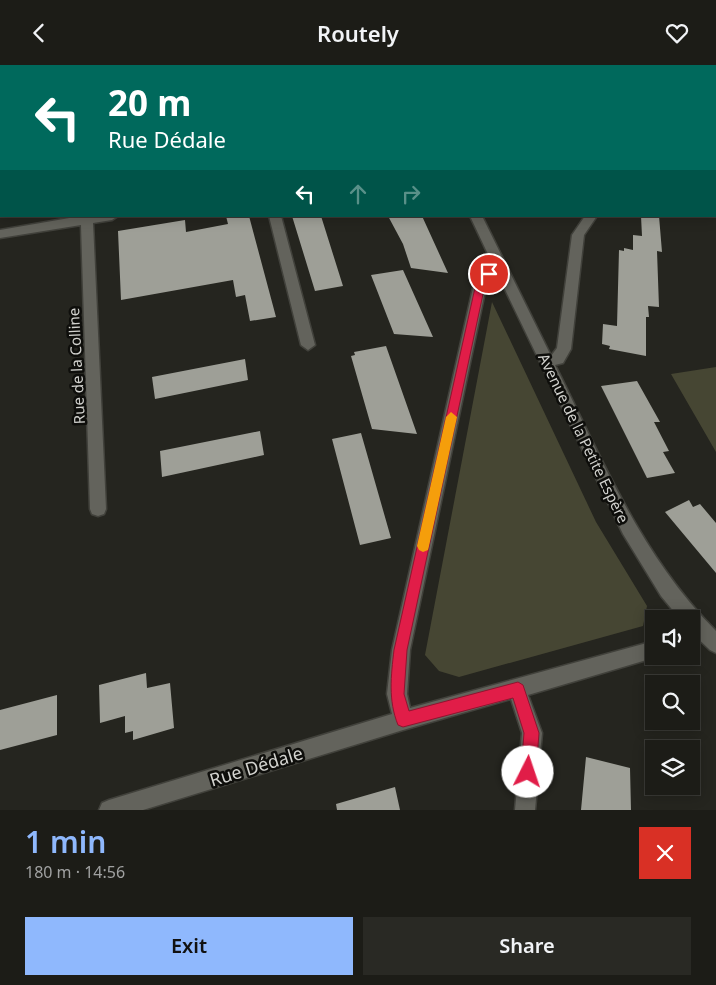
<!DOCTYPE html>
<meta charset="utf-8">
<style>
:root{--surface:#1c1c17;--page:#292924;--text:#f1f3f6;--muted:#a0a1a1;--line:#3a3a36;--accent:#8fb8fd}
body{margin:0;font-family:"Noto Sans",sans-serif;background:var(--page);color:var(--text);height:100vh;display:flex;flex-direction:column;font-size:19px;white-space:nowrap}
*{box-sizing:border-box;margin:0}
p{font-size:16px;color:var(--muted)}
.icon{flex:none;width:28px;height:28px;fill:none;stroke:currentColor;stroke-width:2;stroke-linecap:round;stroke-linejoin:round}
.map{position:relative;height:745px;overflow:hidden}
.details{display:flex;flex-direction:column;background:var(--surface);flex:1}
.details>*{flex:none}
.hud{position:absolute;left:0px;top:0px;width:716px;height:152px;box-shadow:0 2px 12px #0003,0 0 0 1px var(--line);background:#00695c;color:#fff;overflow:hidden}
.buttons{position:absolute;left:645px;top:545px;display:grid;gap:10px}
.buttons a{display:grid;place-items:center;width:55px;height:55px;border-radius:0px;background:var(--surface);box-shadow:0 2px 12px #0003,0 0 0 1px var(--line);font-size:25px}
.pin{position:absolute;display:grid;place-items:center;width:42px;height:42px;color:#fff;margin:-21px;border:2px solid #fff;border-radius:50%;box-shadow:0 1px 5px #0007}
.me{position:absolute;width:55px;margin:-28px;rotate:4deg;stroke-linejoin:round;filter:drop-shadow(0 0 4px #0008)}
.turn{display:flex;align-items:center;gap:18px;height:105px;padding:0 25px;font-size:22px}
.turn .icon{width:65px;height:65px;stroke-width:2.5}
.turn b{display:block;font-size:35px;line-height:42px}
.lanes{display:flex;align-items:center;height:48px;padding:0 25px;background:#0003;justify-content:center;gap:25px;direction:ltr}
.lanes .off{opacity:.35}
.round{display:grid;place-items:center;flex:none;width:52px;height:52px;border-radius:0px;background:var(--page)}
.summary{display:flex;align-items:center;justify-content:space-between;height:85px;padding:0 25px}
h1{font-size:30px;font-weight:600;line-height:38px;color:var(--accent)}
.button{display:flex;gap:10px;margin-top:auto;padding:10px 25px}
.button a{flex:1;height:58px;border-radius:0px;background:var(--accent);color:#111;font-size:20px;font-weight:600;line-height:58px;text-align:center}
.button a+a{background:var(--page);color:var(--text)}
header{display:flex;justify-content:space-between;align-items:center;height:65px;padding:0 25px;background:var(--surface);font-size:22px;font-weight:600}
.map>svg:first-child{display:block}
.green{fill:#464633}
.building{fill:#9e9f97}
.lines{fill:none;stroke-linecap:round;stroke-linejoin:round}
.minor-casing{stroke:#41413b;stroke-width:3}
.minor{fill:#63635c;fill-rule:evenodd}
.route{fill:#e11d48;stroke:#92132f}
.slow{fill:#f59e0b}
.labels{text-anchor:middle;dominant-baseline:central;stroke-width:5;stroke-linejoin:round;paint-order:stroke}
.street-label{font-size:15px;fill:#d2d2ce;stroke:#0e0e0b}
.near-street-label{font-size:18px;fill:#d2d2ce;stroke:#0e0e0b}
</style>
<header><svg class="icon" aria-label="back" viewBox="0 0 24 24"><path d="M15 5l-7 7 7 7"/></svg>Routely<svg class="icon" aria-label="heart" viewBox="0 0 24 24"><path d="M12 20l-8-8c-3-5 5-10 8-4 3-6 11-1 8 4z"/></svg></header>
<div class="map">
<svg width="716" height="745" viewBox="0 0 716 745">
<rect width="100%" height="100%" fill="#25251f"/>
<!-- green -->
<path class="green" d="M492,237l104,220 51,84 -4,20 -184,51 -20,-6 -14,-16z
M716,302v85l-45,-78z"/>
<!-- building -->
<path class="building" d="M226,151h23l27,101 -26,4 -5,-26 -9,2 -3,-17 -112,20 -3,-69 67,-11 1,12 42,-8z
M292,151h29l22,70 -28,5z
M388,151h34l26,57 -37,-5 -8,-24z
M641,151h18l3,36 -5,-1 2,56 -11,-1 1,11h-3v39l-37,-7 1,-3 -8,-2 1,-20 14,2 2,-76 5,1v-3l9,2v-15l9,1z
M403,205l30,67 -39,-3 -23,-59z
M386,281l12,34 19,54 -45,-5 -21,-73 4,-1 -1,-3z
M245,294l3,21 -93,19 -3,-22z
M637,316l23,41h-6l15,29 -6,1 12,21 -28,5 -46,-92z
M260,366l4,24 -102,22 -2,-26z
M361,368l30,105 -31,7 -28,-106z
M689,435l4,7 7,-3 16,19v50l-51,-61z
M146,608l1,15 23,-5 4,45 -41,12v-9l-8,2v-17l-25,7 -1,-38z
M57,630v40l-57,15v-40z
M586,692l44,11 1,42h-50z
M395,722l5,23h-63l-1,-6z"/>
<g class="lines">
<!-- minor casing -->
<g class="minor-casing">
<path id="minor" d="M183,0h10v1h-9z
M400,0h10l1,1h-10z
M648,0h13l1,1h-14z
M715,2h1v6h-1z
M715,126h1v6h-1z
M81,151h37l-6,4 -19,3 13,286 -2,5 -6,2 -6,-2 -2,-5 -9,-284 -81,13v-8z
M269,151h12l34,129 -7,5 -7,-5z
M470,151h12l69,140 6,-8 15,-113 13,-19h12l-13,19 -13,114 -8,14 -8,2c47,94 86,191 161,266v22l-6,-3 -19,-18v-13h-11l-19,-23 -38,-62 -124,-257 -12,5 -77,368 -3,44 3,14 244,-67v15h6l-132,39 14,38 -7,77h-20l7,-77 -11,-34 -108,31 -260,80h-44l3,-7 7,-3 283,-86 -5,-20 5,-44 83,-371 2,-3 18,-7z"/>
</g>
<!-- minor -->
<use href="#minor" class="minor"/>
</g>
<!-- route -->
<path class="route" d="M489,206l5,3 -8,6 -79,370 -3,44 5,17 109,-29 5,3 16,48 -3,39 -2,5 -6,2 -5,-2 -2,-5 3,-39 -11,-35 -110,29 -5,-2c-10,-25 -7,-49 -4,-75l83,-371z"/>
<!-- slow -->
<path class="slow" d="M451,347l6,5 -28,129 -1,4 -5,2 -4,-2 -2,-4 29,-129z"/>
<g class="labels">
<!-- street labels -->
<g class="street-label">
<text transform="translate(76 301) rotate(-93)">Rue de la Colline</text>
<text transform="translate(584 373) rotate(64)">Avenue de la Petite Espère</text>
</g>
<!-- near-street labels -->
<g class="near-street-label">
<text transform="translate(256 701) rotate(-17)">Rue Dédale</text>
</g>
</g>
</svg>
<div class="buttons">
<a><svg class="icon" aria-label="sound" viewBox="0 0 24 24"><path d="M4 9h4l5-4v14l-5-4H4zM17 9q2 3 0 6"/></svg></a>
<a><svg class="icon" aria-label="search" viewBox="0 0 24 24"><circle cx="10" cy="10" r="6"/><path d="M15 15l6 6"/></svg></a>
<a><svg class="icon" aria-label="layers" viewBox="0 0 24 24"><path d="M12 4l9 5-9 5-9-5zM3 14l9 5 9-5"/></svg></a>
</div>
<div class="pin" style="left:489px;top:209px;background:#d93025"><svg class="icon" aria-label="arrive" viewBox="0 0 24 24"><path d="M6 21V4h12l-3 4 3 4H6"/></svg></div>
<svg class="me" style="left:528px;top:707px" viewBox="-20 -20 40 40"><circle r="19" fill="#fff"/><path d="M0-13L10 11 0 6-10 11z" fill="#e11d48"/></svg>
<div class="hud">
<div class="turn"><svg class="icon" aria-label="left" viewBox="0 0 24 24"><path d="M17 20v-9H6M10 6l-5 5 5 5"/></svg><div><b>20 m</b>Rue Dédale</div></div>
<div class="lanes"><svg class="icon" aria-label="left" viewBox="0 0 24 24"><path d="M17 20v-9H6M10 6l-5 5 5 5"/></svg><svg class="icon off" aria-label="ahead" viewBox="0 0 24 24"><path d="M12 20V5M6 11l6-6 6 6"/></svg><svg class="icon off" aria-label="right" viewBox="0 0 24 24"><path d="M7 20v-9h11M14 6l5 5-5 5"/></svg></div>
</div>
</div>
<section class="details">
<div class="summary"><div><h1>1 min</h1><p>180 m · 14:56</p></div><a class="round" style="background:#d93025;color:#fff"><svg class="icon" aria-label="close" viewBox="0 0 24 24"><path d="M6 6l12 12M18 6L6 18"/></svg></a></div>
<div class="button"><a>Exit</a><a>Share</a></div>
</section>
